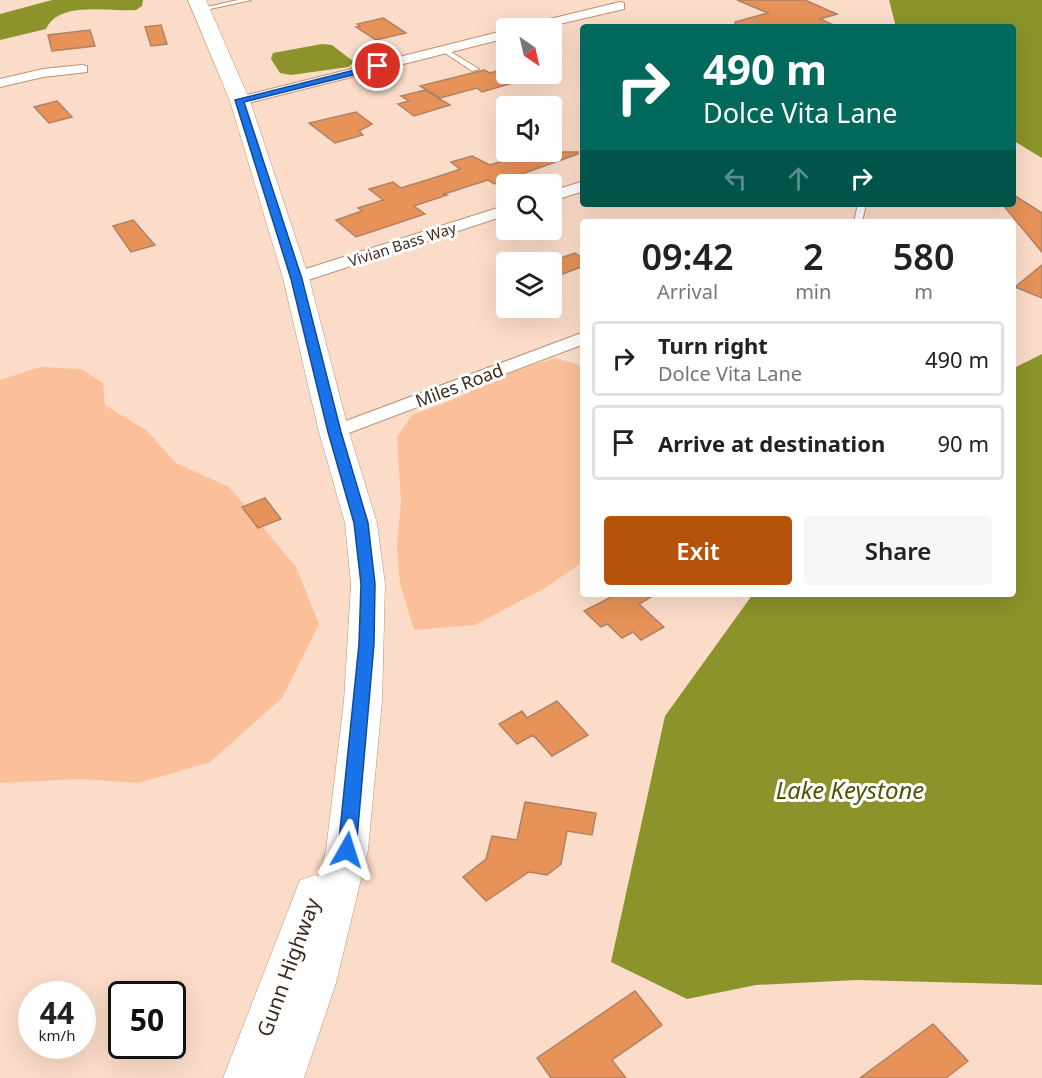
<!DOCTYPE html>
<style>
:root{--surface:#fff;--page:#f6f6f6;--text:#222;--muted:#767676;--line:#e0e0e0;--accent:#b45309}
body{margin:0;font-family:"Noto Sans",sans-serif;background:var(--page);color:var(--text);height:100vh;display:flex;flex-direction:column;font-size:22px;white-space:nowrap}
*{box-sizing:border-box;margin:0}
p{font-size:20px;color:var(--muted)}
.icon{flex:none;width:33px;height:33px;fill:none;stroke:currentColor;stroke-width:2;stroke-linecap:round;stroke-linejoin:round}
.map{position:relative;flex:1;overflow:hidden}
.drawer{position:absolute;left:580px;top:219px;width:436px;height:378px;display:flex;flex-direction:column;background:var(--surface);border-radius:6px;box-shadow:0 6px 24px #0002}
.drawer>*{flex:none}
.hud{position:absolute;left:580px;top:24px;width:436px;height:183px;border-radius:6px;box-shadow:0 6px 24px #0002;background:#00695c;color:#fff;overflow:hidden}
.needle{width:39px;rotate:146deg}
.tools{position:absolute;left:496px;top:18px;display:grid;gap:12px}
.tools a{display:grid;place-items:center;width:66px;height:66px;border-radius:6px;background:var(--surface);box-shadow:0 6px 24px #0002;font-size:30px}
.speed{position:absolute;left:18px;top:981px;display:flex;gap:12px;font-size:30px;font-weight:700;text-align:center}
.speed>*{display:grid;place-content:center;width:78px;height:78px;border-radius:50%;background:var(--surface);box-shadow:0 6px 24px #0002;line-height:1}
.speed small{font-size:15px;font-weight:400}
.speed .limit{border:3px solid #111;border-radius:9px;background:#fff;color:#111}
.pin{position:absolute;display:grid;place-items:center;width:51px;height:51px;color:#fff;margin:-26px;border:3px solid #fff;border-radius:50%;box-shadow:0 2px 6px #0007}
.me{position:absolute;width:66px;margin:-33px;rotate:6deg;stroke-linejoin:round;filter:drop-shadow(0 0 4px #0008)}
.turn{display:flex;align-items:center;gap:21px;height:126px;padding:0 24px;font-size:27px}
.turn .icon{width:78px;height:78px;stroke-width:2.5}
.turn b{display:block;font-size:42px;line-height:51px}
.lanes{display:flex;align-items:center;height:57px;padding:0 24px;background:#0003;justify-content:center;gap:30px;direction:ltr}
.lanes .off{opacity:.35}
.eta{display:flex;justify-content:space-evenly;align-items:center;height:102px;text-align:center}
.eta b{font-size:36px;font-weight:600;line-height:42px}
.primary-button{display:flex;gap:12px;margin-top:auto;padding:12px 24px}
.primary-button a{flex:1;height:69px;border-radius:6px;background:var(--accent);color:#fff;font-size:24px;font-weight:600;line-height:69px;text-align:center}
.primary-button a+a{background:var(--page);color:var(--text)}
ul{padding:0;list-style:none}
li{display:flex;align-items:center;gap:18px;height:75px;margin:0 12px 9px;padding:0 12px;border:3px solid var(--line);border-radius:6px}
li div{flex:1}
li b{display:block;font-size:22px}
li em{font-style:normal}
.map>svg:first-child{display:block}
.green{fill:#fbc09a}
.water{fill:#8b932a}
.building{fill:#e69258;stroke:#b08264;stroke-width:1.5}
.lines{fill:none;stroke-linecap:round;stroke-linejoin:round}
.service-casing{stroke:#be9071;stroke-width:2}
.minor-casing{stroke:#be9071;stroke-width:2}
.secondary-casing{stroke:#be9071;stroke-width:1}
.service{fill:#fff;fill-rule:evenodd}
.minor{fill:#fff;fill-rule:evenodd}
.secondary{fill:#fff;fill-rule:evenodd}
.route{fill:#1a73e8;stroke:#114b97;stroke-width:1.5}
.labels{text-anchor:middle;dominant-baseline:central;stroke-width:6;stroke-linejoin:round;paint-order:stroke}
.far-street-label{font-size:15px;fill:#3f2c1f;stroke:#fff}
.street-label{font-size:18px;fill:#3f2c1f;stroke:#fff}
.near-street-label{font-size:21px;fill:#3f2c1f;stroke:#fff}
.near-water-label{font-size:24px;font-style:italic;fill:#505506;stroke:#fff}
</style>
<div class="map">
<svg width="1042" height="1078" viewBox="0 0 1042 1078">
<rect width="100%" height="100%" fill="#fbdcc9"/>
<!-- green -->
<path class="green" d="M555,358l28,8v196l-38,26 -70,37 -61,5 -14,-46 -3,-37 4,-45 -4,-65 15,-22 40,-15 60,-28z
M40,367l41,2 22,14 2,22 42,26 29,32 53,24 67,80 23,57 -37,74 -72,64 -71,21 -60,-4 -79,4v-403z"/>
<!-- water -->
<path class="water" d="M52,0h91l-1,6 -6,4c-27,2 -77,-10 -90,19l-46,11v-26z
M889,0h153v158l-28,-17v-114h-118z
M322,44l10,1 22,17 -6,5 -57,8 -11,-2 -9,-14 2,-6z
M1042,354v631l-185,-5 -101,5 -69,14 -76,-37 54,-246 88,-122h261v-226z"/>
<!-- building -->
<path class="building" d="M737,0h68l32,14 -17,5 18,8h-103v-5l33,-9z
M383,18l23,15 -30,7 -20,-13 4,-1 -3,-2z
M161,25l6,19 -16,2 -6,-19z
M90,30l5,16 -43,5 -4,-16z
M484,70l6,3 10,-3 19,11 -37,11 -5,-4 -37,10 -20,-12z
M425,90l25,15 -36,11 -16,-12 11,-3 -8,-5z
M57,101l15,16 -23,6 -15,-16z
M356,112l16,12 -13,7 4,4 -28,8 -26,-20z
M532,152h46v2l-84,30 -6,-4 -44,14 3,1 -33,11 11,8 -69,23 -20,-17 26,-9 -4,-3 25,-8 -14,-11 24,-7 8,6 45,-14 14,-5 -9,-7 21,-6 18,9z
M1014,195l28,18v39l-40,-48h12z
M133,220l22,25 -24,7 -18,-26z
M575,253l9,6v7l-32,12v-17z
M1042,265v33l-27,-11z
M265,498l16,21 -23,9 -16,-21z
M617,594h39l-17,10 25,23 -23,13 -8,-8 -11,6 -15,-14 -6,3 -17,-16z
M557,701l31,34 -36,21 -19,-21 -16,9 -18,-20 23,-13 5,7z
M525,802l71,11 -4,22 -25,-4 -6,33 -14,11 -18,-3 -43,29 -23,-24 23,-18 6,-23 25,4z
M635,991l27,34 -50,35 14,18h-75l-14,-20z
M933,1024l35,37 -22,17h-86z"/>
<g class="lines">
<!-- service casing -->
<g class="service-casing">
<path id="service" d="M238,0h13l-50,11 -3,-2z
M442,49h4l33,20 -7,2 -30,-20z
M858,204h8l-4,18h-8z"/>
</g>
<!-- minor casing -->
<g class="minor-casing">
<path id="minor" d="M620,2l4,1v6l-82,19h-19l2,-3z
M507,30v8l-267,67 -7,-4 2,-3z
M82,65l5,1v6l-44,5 -43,10v-8l43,-10z
M584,181v10l-32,10v-10z
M507,205v10l-205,67 -6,1 -9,-5 3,-4z
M584,332v12l-243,92h-14l-3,-4 3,-4z"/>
</g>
<!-- secondary casing -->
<g class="secondary-casing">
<path id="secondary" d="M188,0h18l44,101 59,177 40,154 28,91 8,61 -3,117 -14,149 -32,133 -32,95h-81l77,-198 15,-5 4,1 7,-26 18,-149 7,-117 -6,-61 -26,-91 -36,-154 -53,-177z"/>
</g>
<!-- service -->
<use href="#service" class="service"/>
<!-- minor -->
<use href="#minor" class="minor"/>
<!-- secondary -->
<use href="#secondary" class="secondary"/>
</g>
<!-- route -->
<path class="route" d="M378,64l3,4 -137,34 58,177 39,153 27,91 7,61 -1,60 -18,206 -3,5 -6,2 -6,-2 -3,-5 21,-206 2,-60 -7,-61 -26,-91 -37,-153 -56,-179z"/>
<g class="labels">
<!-- far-street labels -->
<g class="far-street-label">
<text transform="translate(402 244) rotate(-18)">Vivian Bass Way</text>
</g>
<!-- street labels -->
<g class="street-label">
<text transform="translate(459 385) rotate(-21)">Miles Road</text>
</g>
<!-- near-street labels -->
<g class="near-street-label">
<text transform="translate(288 967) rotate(-70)">Gunn Highway</text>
</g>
<!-- near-water labels -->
<g class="near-water-label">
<text x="850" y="789">Lake Keystone</text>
</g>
</g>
</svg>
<div class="tools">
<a><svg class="needle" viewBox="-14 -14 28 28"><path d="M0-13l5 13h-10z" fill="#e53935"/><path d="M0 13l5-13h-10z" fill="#767676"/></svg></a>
<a><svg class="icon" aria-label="sound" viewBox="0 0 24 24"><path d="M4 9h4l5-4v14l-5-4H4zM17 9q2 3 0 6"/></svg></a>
<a><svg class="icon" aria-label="search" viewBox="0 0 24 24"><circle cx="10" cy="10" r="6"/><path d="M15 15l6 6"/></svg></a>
<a><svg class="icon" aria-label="layers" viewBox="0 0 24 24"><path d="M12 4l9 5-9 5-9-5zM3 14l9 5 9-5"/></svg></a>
</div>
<div class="speed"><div>44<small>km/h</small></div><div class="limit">50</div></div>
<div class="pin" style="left:378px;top:66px;background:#d93025"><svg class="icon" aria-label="arrive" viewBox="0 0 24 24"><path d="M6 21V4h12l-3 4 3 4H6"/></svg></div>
<svg class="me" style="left:347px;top:850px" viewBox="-20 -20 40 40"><path d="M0-17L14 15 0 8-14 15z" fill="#1a73e8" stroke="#fff" stroke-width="4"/></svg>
<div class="hud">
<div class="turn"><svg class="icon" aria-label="right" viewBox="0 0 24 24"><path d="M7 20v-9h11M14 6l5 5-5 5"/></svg><div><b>490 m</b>Dolce Vita Lane</div></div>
<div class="lanes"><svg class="icon off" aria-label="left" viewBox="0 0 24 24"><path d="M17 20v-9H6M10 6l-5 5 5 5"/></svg><svg class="icon off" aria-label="ahead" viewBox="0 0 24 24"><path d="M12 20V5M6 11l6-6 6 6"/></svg><svg class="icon" aria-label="right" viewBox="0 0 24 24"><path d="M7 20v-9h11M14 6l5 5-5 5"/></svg></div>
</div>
<section class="drawer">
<div class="eta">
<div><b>09:42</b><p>Arrival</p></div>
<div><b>2</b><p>min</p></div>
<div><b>580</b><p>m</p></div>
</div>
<ul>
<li><svg class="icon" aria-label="right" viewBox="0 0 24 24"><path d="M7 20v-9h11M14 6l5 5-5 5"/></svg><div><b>Turn right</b><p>Dolce Vita Lane</p></div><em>490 m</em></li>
<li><svg class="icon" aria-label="arrive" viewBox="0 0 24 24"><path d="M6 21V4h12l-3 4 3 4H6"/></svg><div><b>Arrive at destination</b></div><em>90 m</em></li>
</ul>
<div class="primary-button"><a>Exit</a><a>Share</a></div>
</section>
</div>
